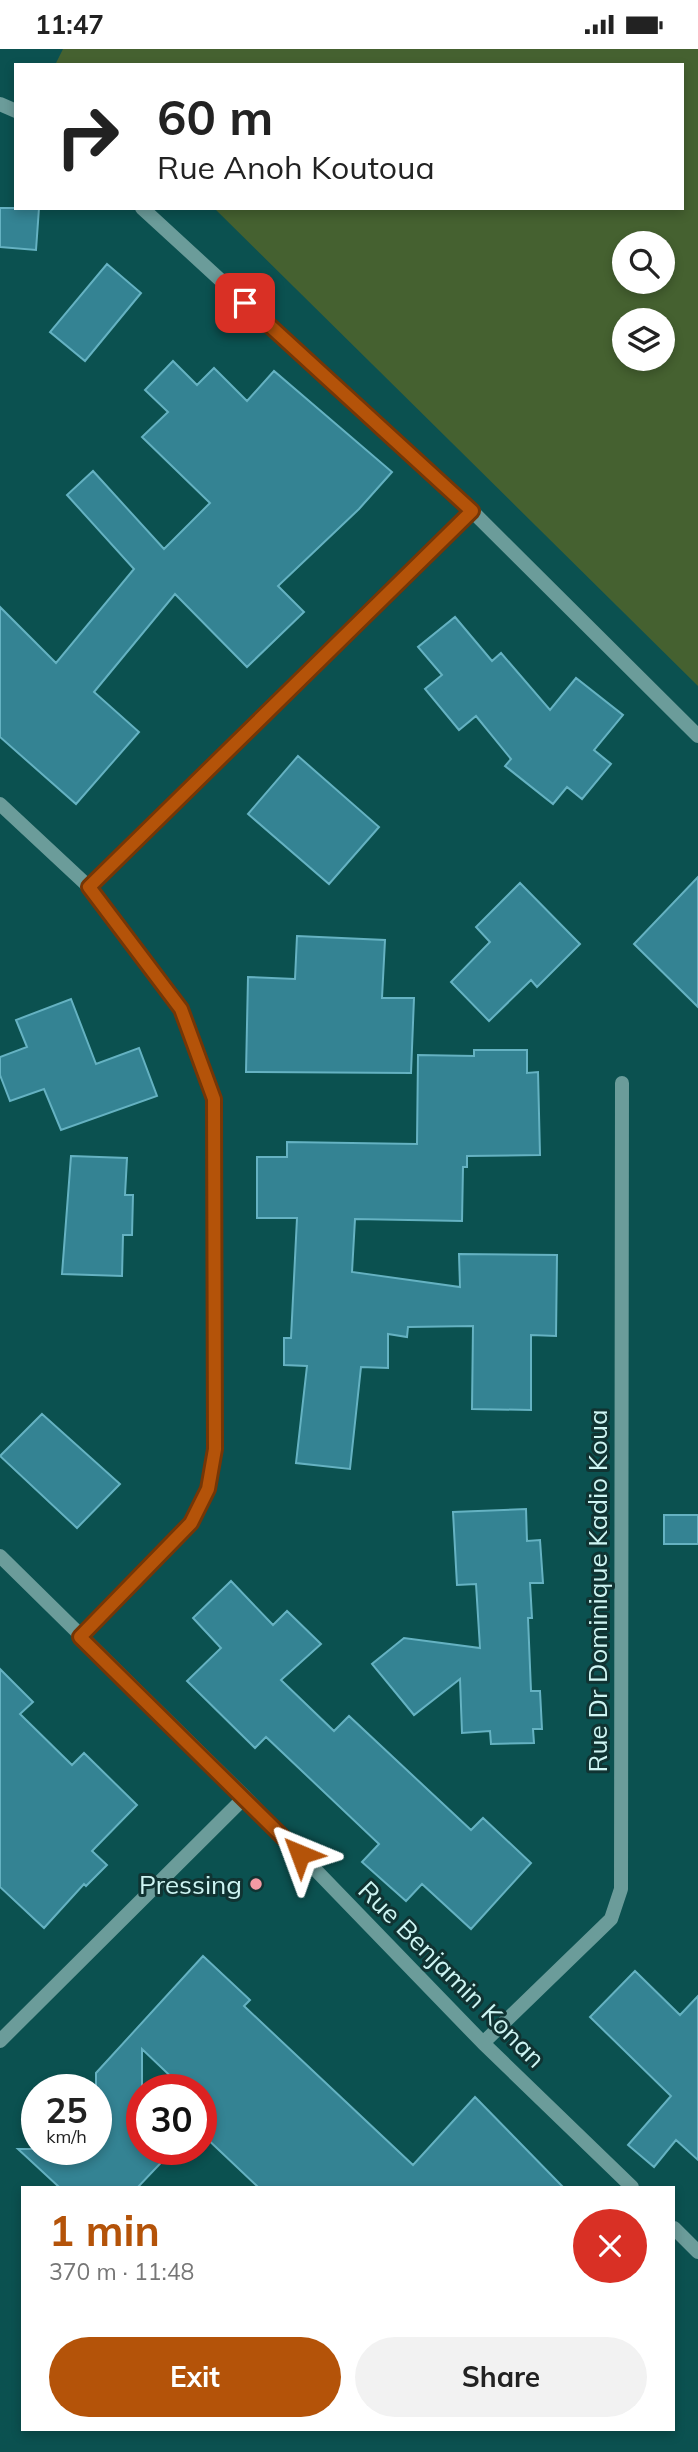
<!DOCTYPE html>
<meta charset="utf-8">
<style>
:root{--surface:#fff;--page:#f2f2f2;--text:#222;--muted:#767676;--accent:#b45309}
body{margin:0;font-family:Mulish,sans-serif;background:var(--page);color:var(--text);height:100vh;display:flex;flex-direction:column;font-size:26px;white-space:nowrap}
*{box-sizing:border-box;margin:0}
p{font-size:23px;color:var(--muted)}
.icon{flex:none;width:38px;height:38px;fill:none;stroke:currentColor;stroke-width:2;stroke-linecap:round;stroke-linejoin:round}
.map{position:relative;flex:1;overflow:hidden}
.panel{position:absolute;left:21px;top:2137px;width:654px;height:245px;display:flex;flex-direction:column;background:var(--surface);border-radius:0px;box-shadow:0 4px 10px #0003}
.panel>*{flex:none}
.guide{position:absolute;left:14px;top:14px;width:670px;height:147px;border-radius:0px;box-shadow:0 4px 10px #0003;background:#fff;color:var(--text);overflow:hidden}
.controls{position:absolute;left:612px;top:182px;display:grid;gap:14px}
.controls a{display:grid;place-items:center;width:63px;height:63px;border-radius:50%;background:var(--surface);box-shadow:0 4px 10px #0003;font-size:35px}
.speed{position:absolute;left:21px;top:2025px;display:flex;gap:14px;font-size:35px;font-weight:700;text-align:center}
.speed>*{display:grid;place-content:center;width:91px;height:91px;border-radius:50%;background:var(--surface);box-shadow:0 4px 10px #0003;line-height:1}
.speed small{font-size:18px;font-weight:400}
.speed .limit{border:10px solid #d22;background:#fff;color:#111}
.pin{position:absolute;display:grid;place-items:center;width:60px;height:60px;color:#fff;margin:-30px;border-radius:14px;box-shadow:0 4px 10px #0006}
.me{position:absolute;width:77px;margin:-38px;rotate:316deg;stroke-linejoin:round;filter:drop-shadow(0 0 5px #0008)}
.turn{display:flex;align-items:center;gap:24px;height:147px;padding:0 28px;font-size:32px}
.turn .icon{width:91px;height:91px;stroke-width:2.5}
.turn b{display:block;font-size:49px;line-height:60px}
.round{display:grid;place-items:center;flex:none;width:74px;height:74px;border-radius:37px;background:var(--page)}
.head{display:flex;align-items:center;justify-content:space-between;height:119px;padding:0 28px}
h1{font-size:42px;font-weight:700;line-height:52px;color:var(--accent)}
.action{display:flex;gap:14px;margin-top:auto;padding:14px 28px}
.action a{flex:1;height:80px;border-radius:42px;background:var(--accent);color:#fff;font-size:28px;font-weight:700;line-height:80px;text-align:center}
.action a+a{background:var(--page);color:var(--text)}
.status{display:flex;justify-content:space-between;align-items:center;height:49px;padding:0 35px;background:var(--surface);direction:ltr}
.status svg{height:19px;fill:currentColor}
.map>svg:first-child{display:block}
.green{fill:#456130;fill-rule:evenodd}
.building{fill:#348393;stroke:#65b2c2;stroke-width:2}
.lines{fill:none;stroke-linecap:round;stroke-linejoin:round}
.minor{stroke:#6b9c9a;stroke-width:14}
.route-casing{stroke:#753606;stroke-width:18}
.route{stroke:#b45309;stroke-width:12}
.poi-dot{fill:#f49aa4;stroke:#103332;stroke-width:2.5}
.labels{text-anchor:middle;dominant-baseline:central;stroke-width:6;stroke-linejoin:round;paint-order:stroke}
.street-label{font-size:26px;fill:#cef5f3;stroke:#103332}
.poi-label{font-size:26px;fill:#cef5f3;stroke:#103332;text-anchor:end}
</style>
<div class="status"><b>11:47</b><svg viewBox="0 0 49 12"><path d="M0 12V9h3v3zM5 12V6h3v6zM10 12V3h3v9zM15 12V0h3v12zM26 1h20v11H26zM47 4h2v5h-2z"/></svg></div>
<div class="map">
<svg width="698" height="2403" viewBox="0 0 698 2403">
<rect width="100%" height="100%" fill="#0b5150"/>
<!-- green -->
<path class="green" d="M63,0h635v637l-484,-478h468v-143h-627zM625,194h38v39h-38zM625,271h38v39h-38z"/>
<!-- building -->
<path class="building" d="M0,159h39l-3,42 -36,-3z
M107,215l34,29 -56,68 -35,-29z
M173,312l24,24 17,-17 33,33 27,-30 118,101 -33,37 -81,77 26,26 -57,55 -72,-73 -81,98 45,40 -63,72 -76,-67v-130l56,56 78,-94 -67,-74 26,-24 71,78 46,-46 -68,-66 26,-25 -23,-22z
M455,568l37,44 9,-8 49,57 26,-32 47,37 -29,35 17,14 -29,35 -15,-12 -14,17 -48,-38 6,-7 -35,-43 -17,14 -34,-41 17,-14 -24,-28z
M298,707l81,71 -50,57 -81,-70z
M698,828v130l-64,-63z
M520,834l60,61 -43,43 -6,-7 -42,41 -38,-39 39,-40 -14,-15z
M297,887l88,4 -3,58h32l-3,75 -165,-1 2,-95 47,2z
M71,950l25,65 43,-16 18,48 -96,34 -17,-41 -34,12 -10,-26v-18l27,-10 -11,-27z
M474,1001h53v23l11,-1 2,83 -73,1v11h-4l-1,54 -107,-2 -3,53 108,15 -1,-33 98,1 -1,81 -25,-1v75l-59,-1 1,-83 -65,1 -1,10 -19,-3v34l-27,-1 -11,102 -54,-6 11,-97 -23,-1v-27h7l6,-120h-40v-61h30v-15l130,2 1,-89 56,1z
M71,1107l56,2 -2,37h8l-1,40h-9l-1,41 -60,-2z
M42,1365l78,70 -43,44 -77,-72z
M526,1460l1,32 13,-1 3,43h-13l2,35h-4l3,73h9l2,38h-9l1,14 -43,1 -1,-13 -28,2 -2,-54 -46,36 -42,-51 32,-26 76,10 -4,-64 -19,1 -4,-73z
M664,1466h34v29h-34z
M231,1532l42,44 14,-14 34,33 -40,36 53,51 15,-15 122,114 12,-12 48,45 -60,66 -49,-45 -16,17 -44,-39 17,-18 -113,-107 -11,11 -68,-67 34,-33 -28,-30z
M0,1620l33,33 -13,12 52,51 12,-12 53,52 -45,46 15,14 -21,21 -2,-2 -40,44 -44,-41z
M203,1907l47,44 -6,6 169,159 62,-68 88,90h-305l-57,-54v-44h-17l-42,-40v100h32l-36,38h-79l-41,-38h78v-76z
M635,1922l45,44 18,-19v164l-22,-20 -22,27 -26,-22 43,-49 -81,-79z"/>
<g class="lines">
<!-- minor -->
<path class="minor" d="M0,55l16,7
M142,159l330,303 226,225
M0,755l89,83 92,122 33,90 1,350 -7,40 -17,34 -111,114
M89,838l383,-376
M0,1507l245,241 238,246 149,144
M0,1992l245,-244
M483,1994l128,-124 10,-30 1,-806
M674,2179l24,24"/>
</g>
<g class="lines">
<!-- route casing -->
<g class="route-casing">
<path id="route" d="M245,254l227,208 -383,376 92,122 33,90 1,350 -7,40 -17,34 -111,114 220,217"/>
</g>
<!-- route -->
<use href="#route" class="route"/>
</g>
<!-- markers -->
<circle class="poi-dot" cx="256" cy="1835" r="7"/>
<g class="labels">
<!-- street labels -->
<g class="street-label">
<text transform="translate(597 1542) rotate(-90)">Rue Dr Dominique Kadio Koua</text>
<text transform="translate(452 1925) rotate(45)">Rue Benjamin Konan</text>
</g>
<!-- poi labels -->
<g class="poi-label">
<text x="242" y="1835">Pressing</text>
</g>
</g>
</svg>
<div class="controls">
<a><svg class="icon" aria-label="search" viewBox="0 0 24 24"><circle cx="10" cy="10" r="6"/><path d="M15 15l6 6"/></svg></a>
<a><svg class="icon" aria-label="layers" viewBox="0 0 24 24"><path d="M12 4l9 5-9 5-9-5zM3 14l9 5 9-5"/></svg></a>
</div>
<div class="speed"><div>25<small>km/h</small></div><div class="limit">30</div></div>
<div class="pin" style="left:245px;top:254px;background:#d93025"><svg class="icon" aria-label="arrive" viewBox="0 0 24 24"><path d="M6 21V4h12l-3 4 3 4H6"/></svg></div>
<svg class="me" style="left:300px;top:1805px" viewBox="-20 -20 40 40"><path d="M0-17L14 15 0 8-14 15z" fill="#b45309" stroke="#fff" stroke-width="4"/></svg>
<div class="guide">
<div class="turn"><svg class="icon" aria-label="right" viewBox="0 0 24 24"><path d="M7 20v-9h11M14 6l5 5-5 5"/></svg><div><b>60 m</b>Rue Anoh Koutoua</div></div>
</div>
<section class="panel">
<div class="head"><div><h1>1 min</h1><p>370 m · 11:48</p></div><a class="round" style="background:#d93025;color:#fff"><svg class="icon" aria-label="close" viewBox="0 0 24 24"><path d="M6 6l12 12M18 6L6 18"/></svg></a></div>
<div class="action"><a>Exit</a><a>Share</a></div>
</section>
</div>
